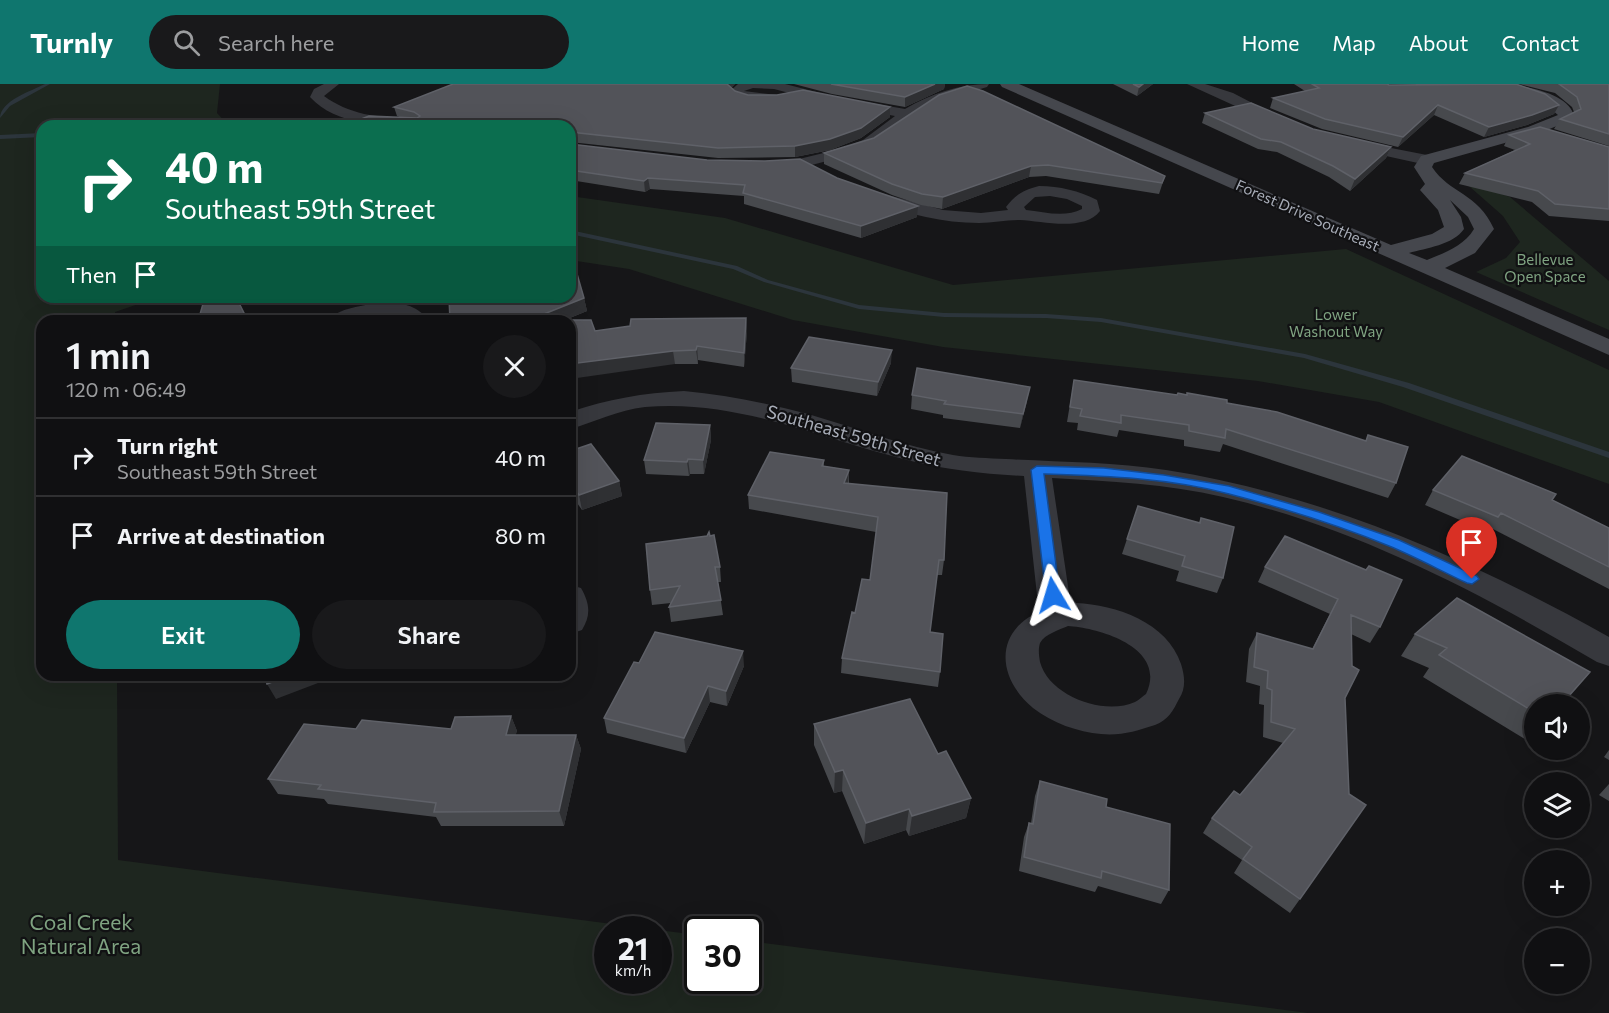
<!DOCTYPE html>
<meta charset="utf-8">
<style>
:root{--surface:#101012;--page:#19191b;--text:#f1f3f6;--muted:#9c9d9f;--line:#303032;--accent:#0f766e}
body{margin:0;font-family:Commissioner,sans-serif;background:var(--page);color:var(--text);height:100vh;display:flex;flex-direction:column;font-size:22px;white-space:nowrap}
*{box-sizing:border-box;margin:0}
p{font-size:20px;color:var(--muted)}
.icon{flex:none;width:33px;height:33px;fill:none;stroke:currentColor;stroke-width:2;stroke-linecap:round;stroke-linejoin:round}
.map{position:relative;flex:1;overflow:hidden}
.panel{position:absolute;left:36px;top:231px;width:540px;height:366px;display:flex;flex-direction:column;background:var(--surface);border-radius:18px;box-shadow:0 6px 24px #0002,0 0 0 2px var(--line)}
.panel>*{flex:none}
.guide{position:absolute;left:36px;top:36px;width:540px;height:183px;border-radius:18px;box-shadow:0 6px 24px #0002,0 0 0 2px var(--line);background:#0b6e4f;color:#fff;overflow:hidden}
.tools{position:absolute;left:1524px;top:610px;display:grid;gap:12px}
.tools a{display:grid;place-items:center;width:66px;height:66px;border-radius:50%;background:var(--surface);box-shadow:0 6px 24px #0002,0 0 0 2px var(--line);font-size:30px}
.speed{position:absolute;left:594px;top:832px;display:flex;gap:12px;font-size:30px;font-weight:700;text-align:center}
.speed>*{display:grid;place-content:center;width:78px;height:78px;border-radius:50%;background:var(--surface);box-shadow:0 6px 24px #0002,0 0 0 2px var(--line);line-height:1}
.speed small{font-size:15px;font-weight:400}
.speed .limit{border:3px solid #111;border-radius:9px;background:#fff;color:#111}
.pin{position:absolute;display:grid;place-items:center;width:51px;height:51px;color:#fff;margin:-62px -26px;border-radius:50% 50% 50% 0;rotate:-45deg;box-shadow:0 0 6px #0007}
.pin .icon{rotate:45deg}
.me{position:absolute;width:66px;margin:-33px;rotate:353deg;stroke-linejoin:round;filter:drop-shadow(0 0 4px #0008)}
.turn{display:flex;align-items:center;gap:21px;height:126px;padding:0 30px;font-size:27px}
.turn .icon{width:78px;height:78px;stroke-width:2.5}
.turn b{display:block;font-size:42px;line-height:51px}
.then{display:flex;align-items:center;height:57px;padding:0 30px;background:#0003;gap:12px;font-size:22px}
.round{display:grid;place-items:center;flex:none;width:63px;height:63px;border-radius:32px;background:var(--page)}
.headline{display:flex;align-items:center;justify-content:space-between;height:102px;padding:0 30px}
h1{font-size:36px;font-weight:600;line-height:45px}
.button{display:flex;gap:12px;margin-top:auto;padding:12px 30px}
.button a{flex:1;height:69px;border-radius:36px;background:var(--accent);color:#fff;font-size:24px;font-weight:600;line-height:69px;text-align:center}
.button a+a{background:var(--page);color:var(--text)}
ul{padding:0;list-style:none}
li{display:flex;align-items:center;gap:18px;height:78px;padding:0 30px;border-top:2px solid var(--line)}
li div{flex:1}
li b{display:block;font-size:22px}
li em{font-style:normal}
header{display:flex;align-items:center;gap:36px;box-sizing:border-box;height:84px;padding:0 30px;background:var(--accent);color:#fff}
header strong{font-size:28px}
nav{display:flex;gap:33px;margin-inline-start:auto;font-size:21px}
.search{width:420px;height:54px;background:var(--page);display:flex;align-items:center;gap:15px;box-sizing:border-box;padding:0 21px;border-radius:33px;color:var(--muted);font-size:22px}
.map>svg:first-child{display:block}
.green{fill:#1e261f;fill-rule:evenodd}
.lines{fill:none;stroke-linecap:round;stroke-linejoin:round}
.stream{fill:#2c353c;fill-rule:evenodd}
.street{fill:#37383d;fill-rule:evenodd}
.secondary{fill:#45474d;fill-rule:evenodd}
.wall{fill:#47494d}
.shaded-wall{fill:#2f3033}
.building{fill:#525359;stroke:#5f6168;stroke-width:1.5}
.route{fill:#1a73e8;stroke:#114b97;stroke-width:1.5}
.labels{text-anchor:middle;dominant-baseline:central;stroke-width:4.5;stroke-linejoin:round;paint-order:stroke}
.far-street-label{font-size:15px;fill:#a8adb8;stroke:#111113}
.far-park-label{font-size:15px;fill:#7fa381;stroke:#111113}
.street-label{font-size:18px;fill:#a8adb8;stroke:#111113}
.near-park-label{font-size:21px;fill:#7fa381;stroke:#111113}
</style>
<header>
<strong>Turnly</strong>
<div class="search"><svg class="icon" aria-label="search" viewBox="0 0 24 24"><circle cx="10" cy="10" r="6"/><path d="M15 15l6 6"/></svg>Search here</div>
<nav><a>Home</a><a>Map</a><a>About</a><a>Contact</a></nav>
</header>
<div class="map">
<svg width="1609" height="929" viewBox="0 0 1609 929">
<rect width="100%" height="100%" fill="#161618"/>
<!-- green -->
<path class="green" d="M0,0h220l-3,29 12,13h-187v171h117l-44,15v9h-73v354h75l1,185 579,75 1,46h50l1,-40 559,72h-1308zM608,846h50v51h-50z
M1461,95l49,18 99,84v49l-133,-58 30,-14 14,-16 -17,-26z
M570,112l155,22 228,67 393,-36 263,121v114l-230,-82 -121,-21 -315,-34 -150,-27 -164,-51 -59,-9z"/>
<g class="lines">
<!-- stream -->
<path class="stream" d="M45,0h5l-40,22 -10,12c0,-17 31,-27 45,-34z
M42,49v4l-42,2v-4z
M570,146l167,36 31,14 91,25 85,8 102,1 55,4 204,36 104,29 200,69v6l-206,-71 -99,-29 -203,-36 -55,-4 -102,-1 -85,-8 -95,-27 -31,-13 -163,-35z"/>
<!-- street -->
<path class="street" d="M324,0h15l-15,12c12,9 25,14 40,18 13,3 48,4 56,12 -35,0 -84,0 -110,-29l4,-8z
M738,0h47l47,12 73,13c26,-15 53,-25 84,-25l-2,3 -50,15 -25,15 -39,29 -23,9 -46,12 -5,-2 -3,-3 3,-3 41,-10 23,-9 32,-24 -64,-12 -57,-15 -21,-1 -9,3 33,4 2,3 -2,3h-31l-17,-9z
M1187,0h18l28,9 56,29 -7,4 -5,-1z
M1350,56l77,15 8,5 -8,5 -82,-18 -2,-3 2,-3z
M1039,102c21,0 40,5 58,14l3,11c-16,21 -58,10 -80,9 -14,0 -27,3 -41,3 -36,0 -71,-9 -104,-21l-2,-4 8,-5 62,17 38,3 27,-3 -2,-3c10,-13 18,-17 33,-21zM1050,112l17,3 15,7v3c-17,9 -38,3 -56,1l-2,-3 11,-10z
M380,219c19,-1 37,1 49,18h-23l-14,-6 -34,6h-30c9,-13 37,-16 52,-18z
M684,307c42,4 83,12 124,23 48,14 95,32 145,41 17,3 35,3 53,4 53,3 107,3 160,11 159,25 303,89 443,167v29l-12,-4c-117,-69 -240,-134 -374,-165 -56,-13 -114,-16 -171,-19l17,115 7,10c40,2 91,19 105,61 4,13 5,24 -2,35 -6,12 -11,21 -24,26 -18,6 -35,11 -54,9 -23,-2 -49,-11 -68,-26 -39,-33 -38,-81 13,-99l-9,-14 -13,-119c-40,-2 -78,-6 -117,-16 -88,-22 -170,-61 -262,-53 -27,3 -50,15 -75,22v-17c38,-13 73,-19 114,-21zM1068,542c32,2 100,22 78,68 -3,2 -7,6 -11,8 -31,14 -86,-6 -95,-40 -1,-6 -2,-13 0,-19 5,-9 19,-13 28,-17z
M570,501l11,3c9,16 10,27 1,42l-12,4z"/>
<!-- secondary -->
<path class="secondary" d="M1000,0h19l372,161 41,-11 12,-7 -6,-17 -18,-20 5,-6 -11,-17 7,-11 107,-29 30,-12 -17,-14 -41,-14 -2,-3c20,0 73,8 76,33l-3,3 -31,13 -106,30 -2,4c18,27 45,25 62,62l-19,24 -30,15 164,71v16l-607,-268zM1450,116l18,17 6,12c-10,17 -30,24 -47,31l-18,-7c17,-5 44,-8 55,-24l-3,-12z"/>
</g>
<!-- wall -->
<path class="wall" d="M735,0l-4,4 4,3 13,4 142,22 -29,21 -31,12 -35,7 -77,1 -148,-16v-16l-168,-8 -5,-2 -3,-9z
M794,0h151l-1,5 -39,18 -73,-13z
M1113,0h40l-16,12z
M1294,0h93l2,1 170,20 -5,9 -27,11 -43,12 -50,-22 -36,32 -76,-18 -52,-21 3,-10 32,-7z
M1519,0h90v62l-55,-17 6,-10 14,-7 -2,-5 -17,-14z
M1205,29l108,16 78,18 -5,11 -36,33 -21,-14 -52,-25 -19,-3 -56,-26z
M1509,51l100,12v74l-60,-5 -17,-14 -73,-18 6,-11 50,-23 -11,-4z
M874,54l291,38 -6,18 -113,-18 -17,1 -87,32 -21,-4 -29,-10 -68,-31v-11z
M570,60l267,34 80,39 -56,21 -117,-34v-8l-94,-7 -5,3 -75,-12z
M584,214l3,13 -22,9 30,11 151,-13 1,14 -3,35 -46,-7v4h-23l-225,-43z
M891,279l-14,33 -85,-14 -1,-14z
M1074,296l153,23 139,38 2,-6 28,48 -8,15 -165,-54 -3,8 -36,-6v-6l-65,-10 -2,7 -40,-7 1,-7 -11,-1z
M912,311l115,6 -7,27 -77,-10v-3l-32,-6z
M710,341l1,15 -7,34h-14l-1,2 -43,-2 -2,-14z
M570,367l49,30 3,15 -40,14 -7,-10 -5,1z
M824,376v6l25,4v13l95,77 -2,15h-5l-7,57 10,40 -2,15 -97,-14 1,-15 13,-45 15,-33 6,-48 -127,-23 -1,-14z
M1433,406l119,10 57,28v61l-118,-61 -3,4 -63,-27z
M1138,422l61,17 2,-5 22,60 -6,15 -41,-12 3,-10 -57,-17z
M1285,452l95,91 -10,16 -19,-9 -6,64 -45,201 -10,14 -56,-40 8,-13 -39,-27 9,-15 28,-23 43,-52 -20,-6 1,-32 -5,-1 1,-18 -14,-4 3,-33 8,-16 55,16 18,-35 -72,-32 7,-15z
M646,460l74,23 1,15h-3l5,33 -52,7 -2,-15 2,-4 -19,2 -2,-15z
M1457,514l77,107v29l-6,7 -105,-64 6,-9 -28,-12 14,-22z
M639,579l105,3 -17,40 -17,-4 -24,51 -79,-20 -3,-15z
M511,632l6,15 -2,4h61l5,14 -17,77h-123l-5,-9 -108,-13 -4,-5 -46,-5 -10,-15 88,-50h95z
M814,640l124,30 33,44 -5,20 -57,18 -3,-6 -42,14 -22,-53 -8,2 -20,-48z
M1609,666v10l-5,-3z
M1040,697l66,26 63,83 -8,14 -63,-18 -3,6 -76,-21 5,-34 5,-14h2l4,-27z
M1609,700v17l-10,-6z"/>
<!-- shaded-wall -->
<path class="shaded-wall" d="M727,0h8l-7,6z
M935,0h10l-1,5 -39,18v-10z
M1143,0h10l-16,12 2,-9z
M1438,21l-4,10 -36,32 5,-10z
M1559,21l-5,9 -27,11 -43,12 5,-10z
M890,23v10l-29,21 -31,12 -35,7v-11z
M1391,63l-5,11 -36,33 5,-12z
M1031,82l-2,11 -87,32 1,-12z
M648,94l2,11 -5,3 -1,-11z
M918,122l-1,11 -56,21v-12z
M584,214l3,13 -25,10 -33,-1z
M746,234l1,14 -3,35v-14z
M697,262l1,14v4l-2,-14z
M892,266l-1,13 -14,33 1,-14z
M673,267l2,13 -105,15v-15z
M1030,303l-3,14 -7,27 3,-14z
M710,341l1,15 -7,34 -1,-14z
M688,375l2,15 -1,2 -2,-14z
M849,386l-1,15 -4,-2z
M619,397l3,15 -40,14 -3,-15z
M570,401h2l3,15 -5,1z
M743,567l1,15 -17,40 -1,-15z
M291,591h48l-63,24 -9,-15z
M708,602l2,16 -24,51 -2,-15z
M511,632l6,15 -6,19 -5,-15z
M576,651l5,14 -17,77 -5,-15z
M843,686l-1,21 -8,2 1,-21z
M971,714l-5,20 -57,18 3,-20z
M909,725l-3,21 -42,14 2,-21z"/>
<!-- building -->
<path class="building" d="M453,0h274l8,7 13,4h29l26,-5 87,17 -29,21 -31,11 -35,7 -77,2 -148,-16v-6h-227l26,-10 48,2 3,-2 -6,-4 -20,-5z
M831,0h104l-30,13z
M1133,0h10l-4,3z
M1312,0h75l2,1 127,-1 29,10 14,11 -27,10 -43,12 -51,-22 -35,32 -78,-18 -52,-21 46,-10z
M1559,0h50v50l-49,-15 21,-10 -4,-12z
M967,2l16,5 182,85 -3,7 -114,-18 -17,1 -88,31 -21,-3 -30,-10 -68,-31 50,-15 65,-43z
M1251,19l62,26 78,18 -36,32 -22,-13 -52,-24 -20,-3 -56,-26z
M1540,43l69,20v62l-54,-5 -17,-13 -73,-18 65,-29 -21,-9z
M570,60l137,16 58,1 35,-2 37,19 81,28 -57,20 -118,-33 2,-8 -97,-7 -4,3 -74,-11z
M570,183h5l9,31 -55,22h62l4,11 35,-5 1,-7 115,-1 -2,35 -47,-7 -1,4 -23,1 -103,13v-43h-120l-1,-24h121z
M205,213h31l12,24h-50z
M809,253l83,13 -14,32 -87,-14z
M917,284l113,19 -7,27 -79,-10 2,-3 -34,-6z
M1074,296l103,15 1,-2 9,2v-2l40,7v3l50,9 89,29 2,-6 40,12 -12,36 -170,-54 -1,9 -36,-7v-6l-68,-10v8l-41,-7 2,-7 -12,-2z
M656,339l54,2 -7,35 -15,-1 -1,3 -43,-2z
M591,360l28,37 -40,14 -7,-10h-2v-34z
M770,368l54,8 -2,6 27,4 -5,13 103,10 -3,67h-5l-9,72 13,2 -3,38 -98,-14 10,-46 3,1 7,-34 8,1 8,-63 -130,-22z
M1462,372l94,38 -4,6 57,28v39l-108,-54 -3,4 -65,-27z
M1138,422l62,17 1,-5 33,9 -11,51 -41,-12 3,-10 -58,-17z
M709,448l1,4 4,-1 6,32h-5l6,33 -52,7 11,-21 -30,4 -4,-46 61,-8z
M1285,452l81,34 3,-4 33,14 -22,47 -29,-12 1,51 7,4 -14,28 4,96 17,11 -66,94 -57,-40 9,-12 -40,-29 22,-27 6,4 55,-66 -24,-7 1,-32 -5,-2 1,-17 -14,-4 3,-34 56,16 25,-50 -73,-32z
M1457,514l133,74 -29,33h-27v7l-95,-57 8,-7 -32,-14z
M655,548l88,19 -17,40 -18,-5 -24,52 -80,-20 30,-56 5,1z
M264,591h27l-24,9z
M910,615l28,55 8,-3 25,47 -59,18 -3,-7 -43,14 -23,-53 -8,2 -21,-48z
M511,632l-5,19h70l-17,76 -125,1 2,-9 -118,-14 3,-4 -53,-6 36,-55 52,5 6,-9 89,9 4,-12z
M1040,697l67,18 -1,8 64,17 -1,66 -67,-19 -1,7 -77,-21 5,-34 4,1z"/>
<!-- route -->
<path class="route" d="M1037,382l67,2 60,7 65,11 90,26 80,28 78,36 2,3 -7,5 -5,-1c-26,-12 -51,-26 -78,-37 -51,-21 -106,-38 -160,-52 -60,-16 -124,-18 -185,-20l16,121 -7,5 -7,-5 -15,-125z"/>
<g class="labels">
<!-- far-street labels -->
<g class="far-street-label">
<text transform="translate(1308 131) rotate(24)">Forest Drive Southeast</text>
</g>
<!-- far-park labels -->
<g class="far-park-label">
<text x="1545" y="175">Bellevue<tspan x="1545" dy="17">Open Space</tspan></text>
<text x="1336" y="230">Lower<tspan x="1336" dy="17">Washout Way</tspan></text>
</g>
<!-- street labels -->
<g class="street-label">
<text transform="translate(854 351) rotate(16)">Southeast 59th Street</text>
</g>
<!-- near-park labels -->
<g class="near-park-label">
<text x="81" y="837">Coal Creek<tspan x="81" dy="24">Natural Area</tspan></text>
</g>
</g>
</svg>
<div class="tools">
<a><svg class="icon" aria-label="sound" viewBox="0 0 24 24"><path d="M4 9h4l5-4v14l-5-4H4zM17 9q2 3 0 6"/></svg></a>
<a><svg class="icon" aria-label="layers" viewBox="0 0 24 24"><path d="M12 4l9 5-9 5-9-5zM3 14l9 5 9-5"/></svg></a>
<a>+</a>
<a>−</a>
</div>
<div class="speed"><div>21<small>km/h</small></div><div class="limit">30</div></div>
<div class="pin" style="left:1472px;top:495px;background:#d93025"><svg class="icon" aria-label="arrive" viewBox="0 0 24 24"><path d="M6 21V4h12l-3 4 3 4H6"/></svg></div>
<svg class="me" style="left:1053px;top:511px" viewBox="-20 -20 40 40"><path d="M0-17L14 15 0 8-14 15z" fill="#1a73e8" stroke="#fff" stroke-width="4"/></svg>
<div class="guide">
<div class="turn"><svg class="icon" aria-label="right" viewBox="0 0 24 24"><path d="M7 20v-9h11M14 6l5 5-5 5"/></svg><div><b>40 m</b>Southeast 59th Street</div></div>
<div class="then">Then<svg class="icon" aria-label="arrive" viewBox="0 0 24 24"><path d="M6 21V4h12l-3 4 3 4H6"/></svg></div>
</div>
<section class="panel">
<div class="headline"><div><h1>1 min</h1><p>120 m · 06:49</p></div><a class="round"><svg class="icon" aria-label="close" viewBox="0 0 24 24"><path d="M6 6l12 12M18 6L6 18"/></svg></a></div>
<ul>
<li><svg class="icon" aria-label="right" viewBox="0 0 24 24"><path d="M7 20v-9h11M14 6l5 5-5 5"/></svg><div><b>Turn right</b><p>Southeast 59th Street</p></div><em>40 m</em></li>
<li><svg class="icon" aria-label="arrive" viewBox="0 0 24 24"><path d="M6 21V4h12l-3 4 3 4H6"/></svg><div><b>Arrive at destination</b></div><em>80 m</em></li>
</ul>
<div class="button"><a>Exit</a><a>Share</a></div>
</section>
</div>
